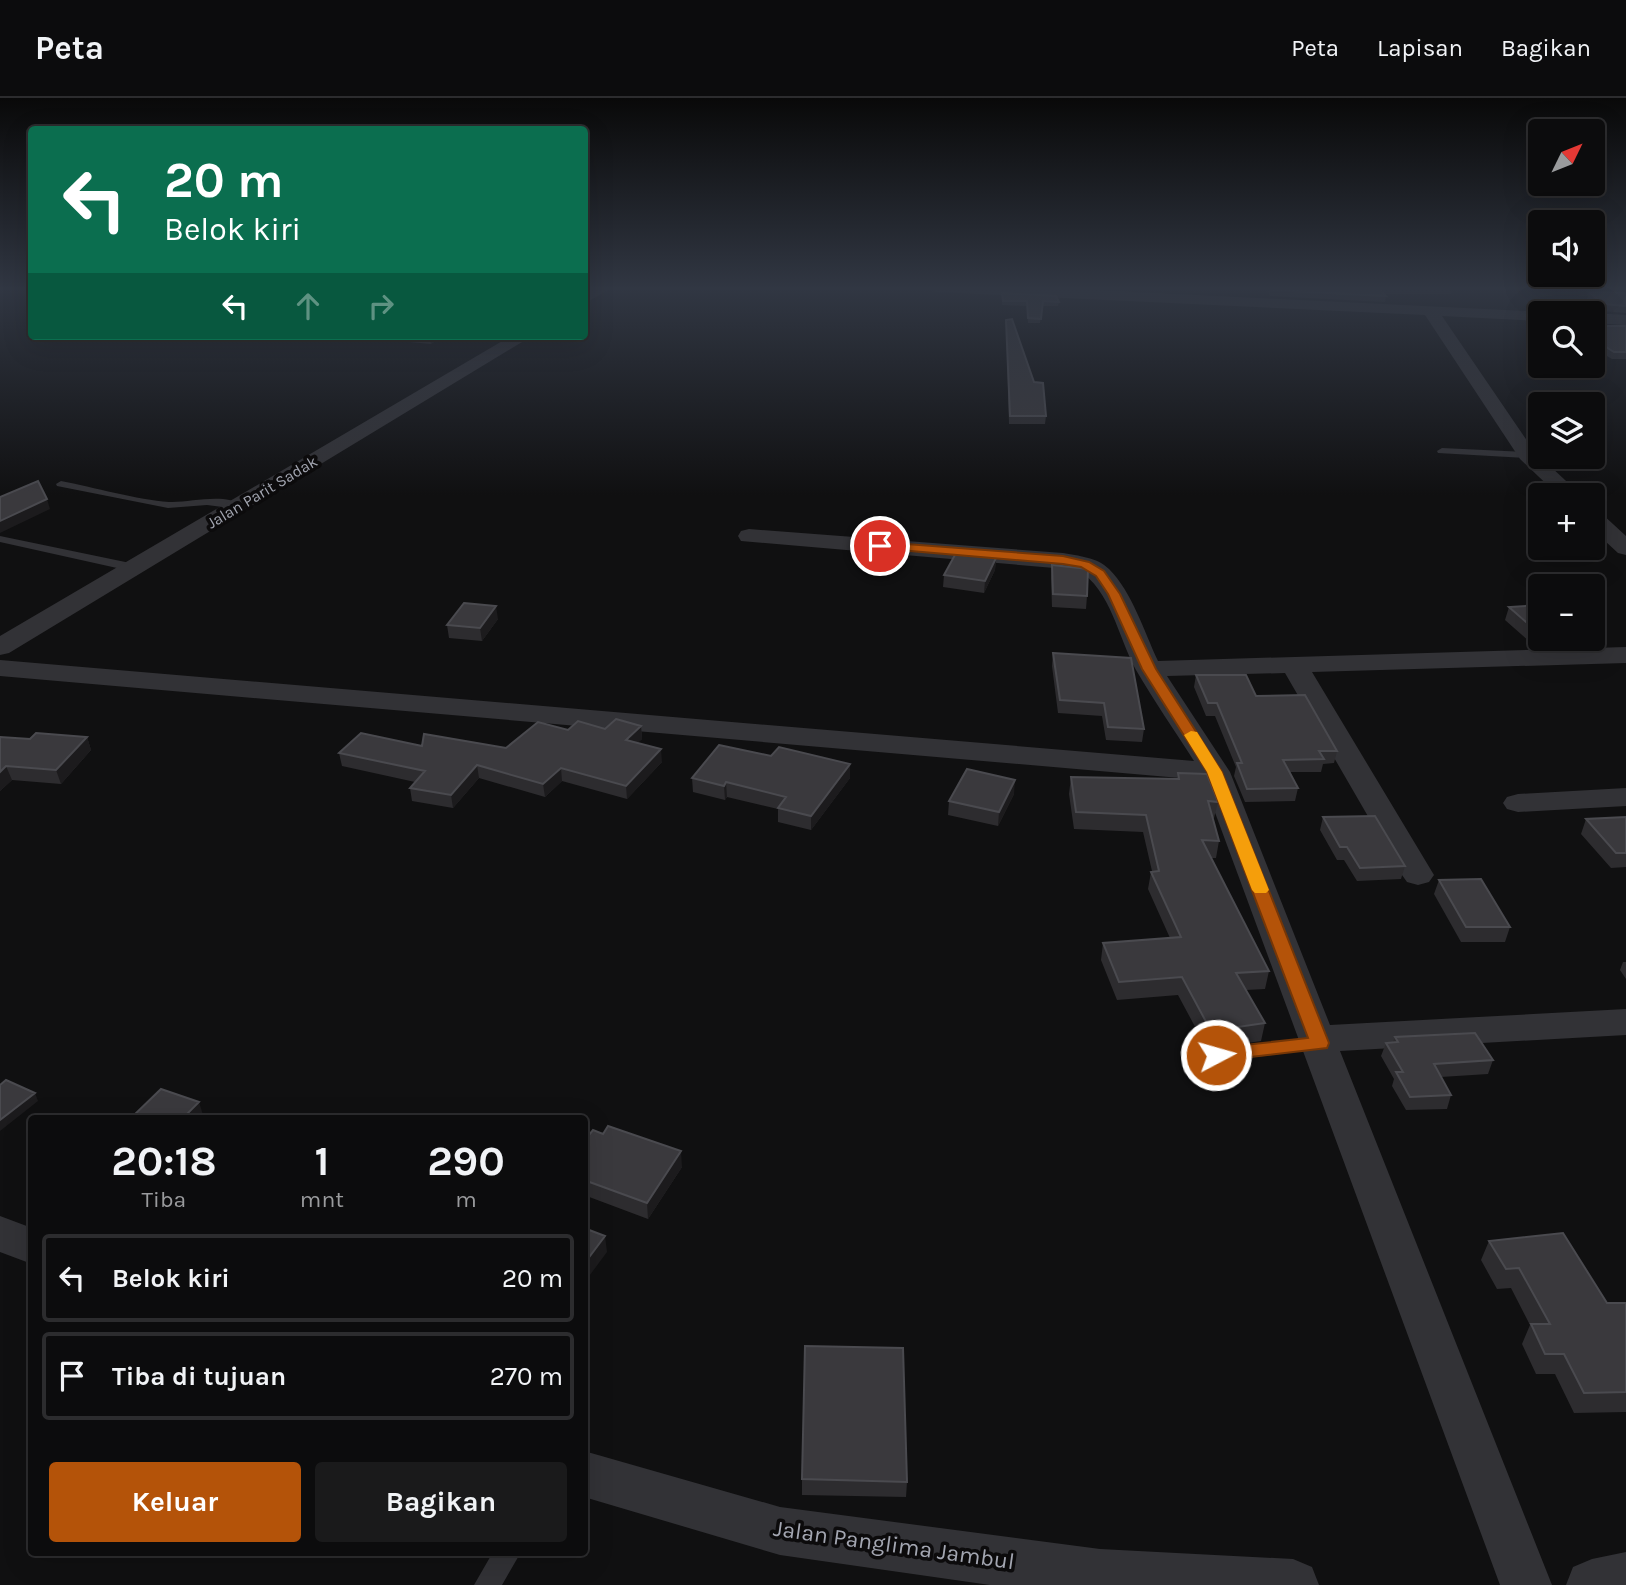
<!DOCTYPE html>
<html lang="id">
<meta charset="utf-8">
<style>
:root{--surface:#0c0c0d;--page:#1a1a1b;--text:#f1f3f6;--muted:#9a9b9d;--line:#2c2c2e;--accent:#b45309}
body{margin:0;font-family:Karla,sans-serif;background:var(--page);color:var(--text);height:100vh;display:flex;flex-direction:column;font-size:26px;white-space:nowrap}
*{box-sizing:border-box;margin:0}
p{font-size:23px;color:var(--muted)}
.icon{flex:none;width:38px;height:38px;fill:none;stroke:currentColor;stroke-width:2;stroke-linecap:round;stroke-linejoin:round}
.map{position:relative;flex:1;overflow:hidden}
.drawer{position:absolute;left:28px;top:1017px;width:560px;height:441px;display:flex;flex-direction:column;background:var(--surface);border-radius:7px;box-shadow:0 7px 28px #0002,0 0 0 2px var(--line)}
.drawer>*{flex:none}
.top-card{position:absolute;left:28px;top:28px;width:560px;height:214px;border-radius:7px;box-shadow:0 7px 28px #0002,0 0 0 2px var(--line);background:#0b6e4f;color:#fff;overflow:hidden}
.needle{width:46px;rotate:47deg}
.tools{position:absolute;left:1528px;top:21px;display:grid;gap:14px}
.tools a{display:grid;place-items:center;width:77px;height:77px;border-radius:7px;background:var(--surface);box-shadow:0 7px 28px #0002,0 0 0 2px var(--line);font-size:35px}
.pin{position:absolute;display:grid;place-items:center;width:60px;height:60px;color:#fff;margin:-30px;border:4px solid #fff;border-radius:50%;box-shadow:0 2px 7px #0007}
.me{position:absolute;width:77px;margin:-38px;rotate:84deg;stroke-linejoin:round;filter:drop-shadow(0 0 5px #0008)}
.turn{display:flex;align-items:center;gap:24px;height:147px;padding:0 21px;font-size:32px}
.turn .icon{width:91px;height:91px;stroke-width:2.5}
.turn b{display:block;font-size:49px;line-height:60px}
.lanes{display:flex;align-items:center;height:66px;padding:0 21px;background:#0003;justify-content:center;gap:35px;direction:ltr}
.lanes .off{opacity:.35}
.eta{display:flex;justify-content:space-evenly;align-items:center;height:119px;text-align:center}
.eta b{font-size:42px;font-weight:700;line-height:49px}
.action{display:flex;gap:14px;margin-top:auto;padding:14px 21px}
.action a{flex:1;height:80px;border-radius:7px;background:var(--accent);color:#fff;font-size:28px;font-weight:700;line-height:80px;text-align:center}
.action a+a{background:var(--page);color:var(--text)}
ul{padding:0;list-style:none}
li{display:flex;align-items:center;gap:21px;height:88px;margin:0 14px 10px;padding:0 7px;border:4px solid var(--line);border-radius:7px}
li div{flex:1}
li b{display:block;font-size:26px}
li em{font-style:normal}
header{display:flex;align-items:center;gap:42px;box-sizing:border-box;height:98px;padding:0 35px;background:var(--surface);border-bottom:2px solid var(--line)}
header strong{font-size:33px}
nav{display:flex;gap:38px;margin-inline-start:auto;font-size:24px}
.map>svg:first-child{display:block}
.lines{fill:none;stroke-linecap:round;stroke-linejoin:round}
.service{fill:#323236;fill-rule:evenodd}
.minor{fill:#323236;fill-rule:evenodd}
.wall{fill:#2d2c2f}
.shaded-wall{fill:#1c1b1d}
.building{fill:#3a393d;stroke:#4a4a4f;stroke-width:2}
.route{fill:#b45309;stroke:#753606;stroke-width:2}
.slow{fill:#f59e0b}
.labels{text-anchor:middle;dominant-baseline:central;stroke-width:7;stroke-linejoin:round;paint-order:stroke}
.far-street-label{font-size:16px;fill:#a3a6b1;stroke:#0c0b0c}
.near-street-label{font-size:23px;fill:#a3a6b1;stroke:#0c0b0c}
</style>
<header>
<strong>Peta</strong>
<nav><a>Peta</a><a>Lapisan</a><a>Bagikan</a></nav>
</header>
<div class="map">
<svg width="1626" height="1487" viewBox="0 0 1626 1487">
<rect width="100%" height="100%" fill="#101011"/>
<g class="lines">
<!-- service -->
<path class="service" d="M1442,350l85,4 5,3 -5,3 -89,-5 -1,-2z
M61,383c32,6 77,19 108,21 22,1 55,-10 74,4l-5,3 -31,-4 -39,3 -111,-22 -1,-2z
M0,438l135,28 6,4 -6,4 -135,-30z
M1320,939l7,1 2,5 -2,5 -111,14 -7,-2 -2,-5 2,-5 7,-2z
M493,1454h28l-19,33h-28z"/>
<!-- minor -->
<path class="minor" d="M594,189h19l-29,17v-12z
M928,189h104l514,25 -6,1v8l-98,-5 92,135 47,44h-23l-38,-36 -95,-144 -489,-23z
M1591,215h1l34,2v10l-34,-2z
M511,238h21l-523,317 -9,2v-19z
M1592,412l8,2 26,24v19l-8,-2 -26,-24z
M749,431l314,24c15,3 34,4 46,16 23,23 35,62 49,92l468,-14v16l-314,9 122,203 -5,7 -11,3 -11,-3 -5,-7 -117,-202 -118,3 63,96 100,253 296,-16v26l-286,16 212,534h-52l-297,-805 -1203,-104v-16l1194,101c-19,-30 -40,-60 -58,-91 -18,-33 -25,-80 -58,-100l-337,-29 -3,-5 3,-5z
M1626,690v18l-108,6 -11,-3 -4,-6 4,-6 11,-3z
M0,1118l32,12v36l-32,-12z
M584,1353l196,56 320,42 193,10 19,8 7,18h-329l-210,-30 -196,-58z
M1626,1454v33h-60l7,-18 19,-8z"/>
</g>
<!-- wall -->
<path class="wall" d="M1266,189h185l1,2 -1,5h-67l2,2 -1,6 -115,-6z
M1589,194l37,2v19l-25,-2 -14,-12z
M1002,195l57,9 -1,4h-16l-2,17h-12l-1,-17 -25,-1z
M1006,222l40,96 -1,8h-36z
M1623,222h3v39h-14l-20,-12v-21h29z
M398,238h44l-11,8 -32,-3z
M996,460l-1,12 -11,23 -41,-6 1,-12z
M1052,467l35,31 -1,13 -34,-2 -1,-29z
M1540,507v34h29l-39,3 -25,-22 4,-13z
M498,521l-16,22 -33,-3 -2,-13z
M1053,555l91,76 -2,13 -36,-2 -4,-24 -44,-3 -6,-47z
M1196,577l60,21 81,55 -3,12 -11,1 -2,8h-31l8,16 -3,13 -50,1 -11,-26 2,-9 -21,-51h-9l-12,-29z
M641,628l1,13 -5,4 25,19 -35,37 -65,-18 -17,16 -66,-19 -26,30 -41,-7 -2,-13 5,-6 -73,-16 -3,-13 83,-7 84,2 62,-18z
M0,639l30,2 57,-2 4,13 -30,34 -49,-4 -12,11z
M771,658l79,8v14l-39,52 -33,-8v-13l-51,-12 -2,3 -32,-8 -1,-14z
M1178,675l40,29 -4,16h-1l6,23 -3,17h-5l58,113 -4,18 -19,1 19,33 -4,18 -54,8 -29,-54 -61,5 -16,-40 2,-17 67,-5 -22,-49 3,-17 1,-1 -9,-39 -69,-3 -5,-35 2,-17 106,2z
M1014,696l-16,32 -50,-11 1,-14z
M1323,719l82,49 -4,13 -44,2 -13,-21h-7l-17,-30z
M1626,719v50l-15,1 -30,-34 5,-15z
M1439,782l71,47 -5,15h-44l-27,-48z
M1623,864h3v17l-6,-9z
M1395,939l98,23 -5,14 -47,3 10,18 -4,14 -41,1 -14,-24 2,-7 -13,-23 5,-13 7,-1z
M584,1043l98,26 -34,52 -64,-24z
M1489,1143l118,62h19v109l-52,1 -19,-39h-19l-14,-30 8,-19 -19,-37 -14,1 -16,-29z
M802,1381l105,3 -1,15 -104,-2z"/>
<!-- shaded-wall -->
<path class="shaded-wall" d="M430,238h12l-11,8z
M47,401l3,10 -50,24v-12z
M996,460l-1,12 -11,23 1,-12z
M496,508l2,13 -16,22 -2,-13z
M641,628l1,13 -15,14 -1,-13z
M87,639l4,13 -30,34 -5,-14z
M661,651l1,13 -35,37 -1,-13z
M850,666v14l-39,52v-14z
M477,667l2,13 -26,30 -2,-13z
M6,668l6,14 -12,11v-19z
M561,670l1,13 -17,16 -2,-13z
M1015,682l-1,14 -16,32 1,-14z
M726,684l1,15 -2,3 -1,-14z
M35,995l3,8 -38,30v-11z
M199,1004l5,16h-21z
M681,1053l1,16 -34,52 -1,-16z
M605,1138l2,16 -23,31v-19z"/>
<!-- building -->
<path class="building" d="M1269,189h182l1,2 -74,-1 8,8 -115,-6z
M1589,194l35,1 2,1v12l-23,-2z
M1002,195l54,3 3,6 -16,-1 -2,18 -13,-1 -1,-17h-24z
M1012,221l22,63 9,1 3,33h-36l-4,-96z
M1592,228h34v26h-12l-22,-14z
M38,383l9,18 -47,22v-24z
M956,455l40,5 -11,23 -41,-6z
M1052,467l36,4 -1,27 -34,-2z
M464,505l32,3 -16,22 -33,-3z
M1540,507v24h-6l-25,-22z
M1053,555l78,5 13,71 -36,-2 -4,-24 -44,-3z
M1196,577h50l10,21 49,-1 32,56h-18l5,8 -41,1 15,28 -51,1 -10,-26h5l-25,-60h-9z
M616,621l25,7 -15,14 35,9 -35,37 -65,-18 -18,16 -66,-19 -26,30 -41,-7 15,-17 -86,-18 22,-20 61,13 2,-12 82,14 32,-26 30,8 10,-9 27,8z
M36,635l51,4 -31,33 -50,-4 -6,6v-35l30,2z
M719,647l52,11 8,-9 71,17 -39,52 -33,-8 8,-11 -60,-15 -2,4 -32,-8z
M967,671l48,11 -16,32 -50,-11z
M1178,675l29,1 11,28 -10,-1 11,40 -17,-1 67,131 -33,2 29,50 -54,8 -29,-54 -63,5 -16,-39 78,-6 -30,-65 8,-1 -13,-56 -70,-3 -5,-35 108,2z
M1375,718l30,50 -45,2 -13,-21h-7l-17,-30z
M1626,719v36h-10l-30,-34z
M1481,781l29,48h-44l-27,-47z
M1475,935l18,27 -59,4 17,31 -41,2 -14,-25h7l-17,-29 12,-1 -3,-5z
M6,982l29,13 -35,27v-35z
M161,991l38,13 -16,16h-52z
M608,1028l73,25 -34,52 -63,-23v-39l9,-11 10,4z
M584,1130l21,8 -21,28z
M1563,1135l44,70h19v89l-42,1 -20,-39h-19l-14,-30h19l-31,-56 -13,1 -17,-28z
M805,1248l98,2 4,134 -105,-3z"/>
<!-- sky -->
<linearGradient id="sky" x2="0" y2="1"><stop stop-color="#090909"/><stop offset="0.48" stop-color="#313743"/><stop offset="1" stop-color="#313743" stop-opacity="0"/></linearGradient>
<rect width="1626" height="397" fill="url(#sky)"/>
<!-- route -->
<path class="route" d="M880,444l183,14 26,6 15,9 16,23 36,75 66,103 107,271 -2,5 -111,13 -6,-2 -3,-4 3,-5 6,-2 92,-10 -101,-266 -65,-103 -34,-75 -12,-18 -15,-9 -18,-3 -187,-16v-4z"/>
<!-- slow -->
<path class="slow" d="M1191,633l6,1 25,40 47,118 -3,3h-11l-3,-3 -45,-118 -23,-37z"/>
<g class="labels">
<!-- far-street labels -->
<g class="far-street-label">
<text transform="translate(262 394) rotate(-31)">Jalan Parit Sadak</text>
</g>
<!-- near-street labels -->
<g class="near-street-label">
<text transform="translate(894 1447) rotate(8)">Jalan Panglima Jambul</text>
</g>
</g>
</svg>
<div class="tools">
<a><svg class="needle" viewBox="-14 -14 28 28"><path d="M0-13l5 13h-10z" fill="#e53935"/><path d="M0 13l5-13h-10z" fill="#9a9b9d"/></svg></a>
<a><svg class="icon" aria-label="sound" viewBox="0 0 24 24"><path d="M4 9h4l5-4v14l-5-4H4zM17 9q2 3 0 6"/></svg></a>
<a><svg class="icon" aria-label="search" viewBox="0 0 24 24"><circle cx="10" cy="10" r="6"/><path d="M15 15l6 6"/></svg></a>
<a><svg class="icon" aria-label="layers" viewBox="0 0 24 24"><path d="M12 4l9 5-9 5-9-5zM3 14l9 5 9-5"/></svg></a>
<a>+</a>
<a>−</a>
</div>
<div class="pin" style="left:880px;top:448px;background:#d93025"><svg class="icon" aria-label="arrive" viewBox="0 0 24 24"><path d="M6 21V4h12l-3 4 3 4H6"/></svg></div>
<svg class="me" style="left:1216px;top:957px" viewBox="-20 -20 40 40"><circle r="17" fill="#b45309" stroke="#fff" stroke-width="3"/><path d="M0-11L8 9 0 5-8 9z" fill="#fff"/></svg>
<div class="top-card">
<div class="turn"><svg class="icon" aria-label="left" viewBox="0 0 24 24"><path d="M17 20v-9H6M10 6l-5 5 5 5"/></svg><div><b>20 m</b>Belok kiri</div></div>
<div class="lanes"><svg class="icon" aria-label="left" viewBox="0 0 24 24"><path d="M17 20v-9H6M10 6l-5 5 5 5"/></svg><svg class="icon off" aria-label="ahead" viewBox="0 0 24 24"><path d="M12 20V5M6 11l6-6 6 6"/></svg><svg class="icon off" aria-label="right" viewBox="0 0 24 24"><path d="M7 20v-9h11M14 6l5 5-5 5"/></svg></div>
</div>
<section class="drawer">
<div class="eta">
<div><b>20:18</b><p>Tiba</p></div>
<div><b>1</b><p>mnt</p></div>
<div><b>290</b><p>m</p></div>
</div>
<ul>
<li><svg class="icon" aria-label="left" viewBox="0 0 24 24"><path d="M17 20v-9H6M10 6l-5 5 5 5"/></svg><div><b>Belok kiri</b></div><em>20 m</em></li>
<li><svg class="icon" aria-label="arrive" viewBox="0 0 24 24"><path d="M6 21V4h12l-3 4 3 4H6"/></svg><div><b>Tiba di tujuan</b></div><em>270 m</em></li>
</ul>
<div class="action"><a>Keluar</a><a>Bagikan</a></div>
</section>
</div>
